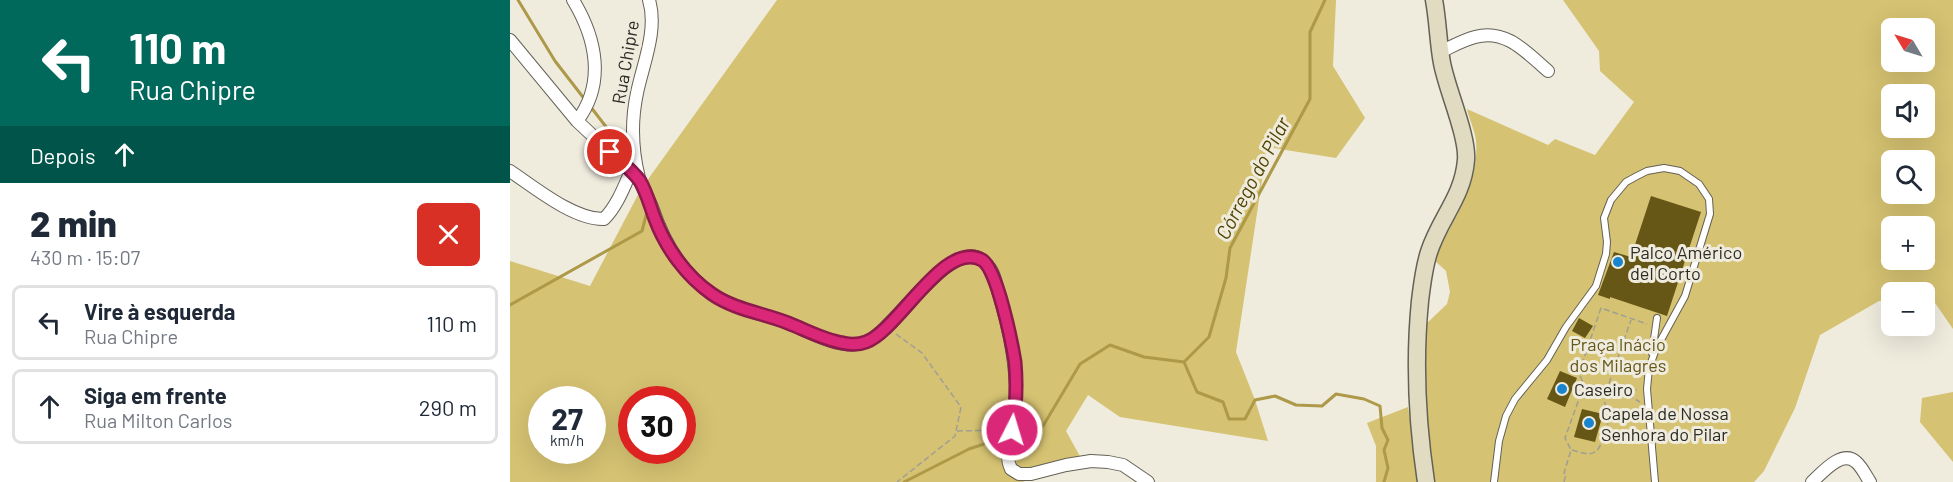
<!DOCTYPE html>
<html lang="pt">
<meta charset="utf-8">
<style>
:root{--surface:#fff;--page:#f6f6f7;--text:#1f2937;--muted:#747a83;--line:#e0e1e3}
body{margin:0;font-family:Barlow,sans-serif;background:var(--page);color:var(--text);height:100vh;display:flex;flex-direction:column;font-size:22px;white-space:nowrap}
*{box-sizing:border-box;margin:0}
p{font-size:20px;color:var(--muted)}
.icon{flex:none;width:33px;height:33px;fill:none;stroke:currentColor;stroke-width:2;stroke-linecap:round;stroke-linejoin:round}
.map{position:relative;flex:1;overflow:hidden}
.panel{display:flex;flex-direction:column;background:var(--surface);width:510px}
.panel>*{flex:none}
.hud{background:#00695c;color:#fff;overflow:hidden}
.needle{width:39px;rotate:308deg}
.fabs{position:absolute;left:1371px;top:18px;display:grid;gap:12px}
.fabs a{display:grid;place-items:center;width:54px;height:54px;border-radius:9px;background:var(--surface);box-shadow:0 6px 24px #0002;font-size:30px}
.speed{position:absolute;left:18px;top:386px;display:flex;gap:12px;font-size:30px;font-weight:700;text-align:center}
.speed>*{display:grid;place-content:center;width:78px;height:78px;border-radius:50%;background:var(--surface);box-shadow:0 6px 24px #0002;line-height:1}
.speed small{font-size:15px;font-weight:400}
.speed .limit{border:9px solid #d22;background:#fff;color:#111}
.pin{position:absolute;display:grid;place-items:center;width:51px;height:51px;color:#fff;margin:-26px;border:3px solid #fff;border-radius:50%;box-shadow:0 2px 6px #0007}
.me{position:absolute;width:66px;margin:-33px;rotate:5deg;stroke-linejoin:round;filter:drop-shadow(0 0 4px #0008)}
.turn{display:flex;align-items:center;gap:21px;height:126px;padding:0 30px;font-size:27px}
.turn .icon{width:78px;height:78px;stroke-width:2.5}
.turn b{display:block;font-size:42px;line-height:51px}
.then{display:flex;align-items:center;height:57px;padding:0 30px;background:#0003;gap:12px;font-size:22px}
.round{display:grid;place-items:center;flex:none;width:63px;height:63px;border-radius:9px;background:var(--page)}
.overview{display:flex;align-items:center;justify-content:space-between;height:102px;padding:0 30px}
h1{font-size:36px;font-weight:800;line-height:45px}
ul{padding:0;list-style:none}
li{display:flex;align-items:center;gap:18px;height:75px;margin:0 12px 9px;padding:0 18px;border:3px solid var(--line);border-radius:9px}
li div{flex:1}
li b{display:block;font-size:22px}
li em{font-style:normal}
main{display:flex;flex:1;min-height:0}
.map>svg:first-child{display:block}
.green{fill:#d5c272;fill-rule:evenodd}
.lines{fill:none;stroke-linecap:round;stroke-linejoin:round}
.stream{stroke:#ad9948;stroke-width:3}
.building{fill:#665716}
.lane-casing{stroke:#646156;stroke-width:8}
.street-casing{stroke:#646156;stroke-width:14}
.secondary-casing{stroke:#646156;stroke-width:19}
.path{stroke:#a19f94;stroke-width:1.5;stroke-dasharray:6 3;stroke-linecap:butt}
.lane{stroke:#fff;stroke-width:6}
.street{stroke:#fff;stroke-width:12}
.secondary{stroke:#e1dbc1;stroke-width:16}
.route-casing{stroke:#8e194d;stroke-width:15}
.route{stroke:#db2777;stroke-width:10}
.poi-dot{fill:#1a85cf;stroke:#efecde;stroke-width:2}
.labels{text-anchor:middle;dominant-baseline:central;stroke-width:6;stroke-linejoin:round;paint-order:stroke}
.street-label{font-size:18px;fill:#2b2a25;stroke:#efecde}
.poi-label{font-size:18px;fill:#2b2a25;stroke:#efecde;text-anchor:start}
.park-label{font-size:18px;fill:#65571a;stroke:#efecde}
.water-label{font-size:20px;font-style:italic;fill:#514300;stroke:#efecde}
</style>
<main>
<section class="panel">
<div class="hud">
<div class="turn"><svg class="icon" aria-label="left" viewBox="0 0 24 24"><path d="M17 20v-9H6M10 6l-5 5 5 5"/></svg><div><b>110 m</b>Rua Chipre</div></div>
<div class="then">Depois<svg class="icon" aria-label="ahead" viewBox="0 0 24 24"><path d="M12 20V5M6 11l6-6 6 6"/></svg></div>
</div>
<div class="overview"><div><h1>2 min</h1><p>430 m · 15:07</p></div><a class="round" style="background:#d93025;color:#fff"><svg class="icon" aria-label="close" viewBox="0 0 24 24"><path d="M6 6l12 12M18 6L6 18"/></svg></a></div>
<ul>
<li><svg class="icon" aria-label="left" viewBox="0 0 24 24"><path d="M17 20v-9H6M10 6l-5 5 5 5"/></svg><div><b>Vire à esquerda</b><p>Rua Chipre</p></div><em>110 m</em></li>
<li><svg class="icon" aria-label="ahead" viewBox="0 0 24 24"><path d="M12 20V5M6 11l6-6 6 6"/></svg><div><b>Siga em frente</b><p>Rua Milton Carlos</p></div><em>290 m</em></li>
</ul>
</section>
<div class="map">
<svg width="1443" height="482" viewBox="0 0 1443 482">
<rect width="100%" height="100%" fill="#efecde"/>
<!-- green -->
<path class="green" d="M267,0h559l-3,66 32,52 -29,40 -69,-11 -31,205 19,48 13,41 -148,-24 -32,-22 -22,36 16,29 -26,4 -33,18h-513v-221l80,25 51,-97zM32,399h50v51h-50zM122,399h50v51h-50z
M1053,0h390v329l-20,-29h-8l-1,-8h-32l-1,9h-12l-59,34 -25,73 -31,63 -10,11h-320l-10,-91 1,-66 22,-21 3,-12 -4,-21 -12,-11c17,-37 46,-76 42,-119 -1,-11 -7,-22 -9,-32l81,36 7,-6 40,16 39,-53 -34,-31 -1,-20zM1382,28h32v34h-32zM1382,94h32v34h-32zM1382,160h32v34h-32zM1382,226h32v34h-32z
M1443,392v70l-33,-40 2,-24z
M898,407l12,75h-44v-36l-9,-23z"/>
<g class="lines">
<!-- stream -->
<path class="stream" d="M8,0l37,61 31,40
M80,106l37,48 3,7
M0,305l132,-74 6,-23
M674,362l25,-25 17,-59 4,-30 80,-149v-67l15,-32
M512,439l21,-13 37,-62 30,-19 34,12 40,5 13,30 26,10 6,17h16l10,-19 20,-4 21,9 26,1 14,-12 28,5 16,7 2,22 6,12 -4,10 4,18 -4,14
M394,482l65,-33 30,-10"/>
</g>
<!-- building -->
<path class="building" d="M1141,196l50,16 -34,104 -57,-19v2l-12,-4 16,-43 17,5z
M1069,318l14,8 -8,12 -13,-7z
M1050,371l17,7 -12,29 -18,-8z
M1072,409l21,5 -8,28 -21,-5z"/>
<g class="lines">
<!-- lane casing -->
<g class="lane-casing">
<path id="lane" d="M1142,353l5,-35
M984,482l5,-41 7,-25 9,-17 32,-39 19,-33 30,-41 10,-32 1,-12 -3,-24 7,-18 15,-18 11,-6 10,-5 17,-3 16,3 19,13 10,15 1,15 -25,82 -29,53 -7,19 -2,21 8,93"/>
</g>
<!-- street casing -->
<g class="street-casing">
<path id="street" d="M63,0c23,38 33,83 4,121
M139,0c9,30 -6,64 -12,93 -6,28 -5,57 2,85 3,10 9,19 13,29 9,27 22,53 43,73 10,10 21,18 34,23 18,9 37,12 56,19 24,8 55,30 81,20 30,-12 91,-117 122,-76 6,6 8,17 10,25 12,40 21,82 17,125 -2,16 -12,37 -4,53l8,5h12l35,-9 25,-4 17,1 15,3 25,17
M0,40l67,81 62,58
M930,52c11,-5 23,-12 35,-15 31,-9 52,16 73,34
M0,171c24,16 64,49 94,48 13,-13 20,-32 27,-48
M1302,482c10,-9 30,-33 44,-20 6,5 10,14 14,20"/>
</g>
<!-- secondary casing -->
<g class="secondary-casing">
<path id="secondary" d="M916,482c-9,-60 -12,-120 -6,-181 2,-17 4,-34 9,-49 11,-34 34,-55 37,-92 2,-24 -19,-70 -24,-97 -4,-21 -4,-42 -8,-63"/>
</g>
<!-- path -->
<path class="path" d="M386,334l26,19 39,54 -6,29 -58,46
M1074,386l22,7
M1096,392l25,-72
M1100,393l20,3 10,6
M447,431l43,-1
M1062,450c19,6 26,7 32,-15 2,-6 5,-13 5,-19 0,-10 -8,-11 -3,-23l31,-3
M1054,482l2,-8 -2,-1 7,-23 -6,-12 19,-53 -5,-12 22,-65 46,16"/>
<!-- lane -->
<use href="#lane" class="lane"/>
<!-- street -->
<use href="#street" class="street"/>
<!-- secondary -->
<use href="#secondary" class="secondary"/>
</g>
<g class="lines">
<!-- route casing -->
<g class="route-casing">
<path id="route" d="M100,152c10,9 22,18 30,29 7,12 10,25 15,38 11,29 31,57 57,75 23,16 51,19 76,29 18,7 36,17 55,20 8,2 15,2 23,-1 33,-12 78,-103 116,-82 15,8 30,83 33,102 2,22 1,46 -3,68"/>
</g>
<!-- route -->
<use href="#route" class="route"/>
</g>
<!-- markers -->
<g class="poi-dot">
<circle cx="1108" cy="262" r="6"/>
<circle cx="1052" cy="389" r="6"/>
<circle cx="1079" cy="423" r="6"/>
</g>
<g class="labels">
<!-- street labels -->
<g class="street-label">
<text transform="translate(115 62) rotate(-80)">Rua Chipre</text>
</g>
<!-- poi labels -->
<g class="poi-label">
<text x="1120" y="252">Palco Américo<tspan x="1120" dy="21">del Corto</tspan></text>
<text x="1064" y="389">Caseiro</text>
<text x="1091" y="413">Capela de Nossa<tspan x="1091" dy="21">Senhora do Pilar</tspan></text>
</g>
<!-- park labels -->
<g class="park-label">
<text x="1108" y="344">Praça Inácio<tspan x="1108" dy="21">dos Milagres</tspan></text>
</g>
<!-- water labels -->
<g class="water-label">
<text transform="translate(742 178) rotate(-62)">Córrego do Pilar</text>
</g>
</g>
</svg>
<div class="fabs">
<a><svg class="needle" viewBox="-14 -14 28 28"><path d="M0-13l5 13h-10z" fill="#e53935"/><path d="M0 13l5-13h-10z" fill="#747a83"/></svg></a>
<a><svg class="icon" aria-label="sound" viewBox="0 0 24 24"><path d="M4 9h4l5-4v14l-5-4H4zM17 9q2 3 0 6"/></svg></a>
<a><svg class="icon" aria-label="search" viewBox="0 0 24 24"><circle cx="10" cy="10" r="6"/><path d="M15 15l6 6"/></svg></a>
<a>+</a>
<a>−</a>
</div>
<div class="speed"><div>27<small>km/h</small></div><div class="limit">30</div></div>
<div class="pin" style="left:100px;top:152px;background:#d93025"><svg class="icon" aria-label="arrive" viewBox="0 0 24 24"><path d="M6 21V4h12l-3 4 3 4H6"/></svg></div>
<svg class="me" style="left:502px;top:430px" viewBox="-20 -20 40 40"><circle r="17" fill="#db2777" stroke="#fff" stroke-width="3"/><path d="M0-11L8 9 0 5-8 9z" fill="#fff"/></svg>
</div>
</main>
